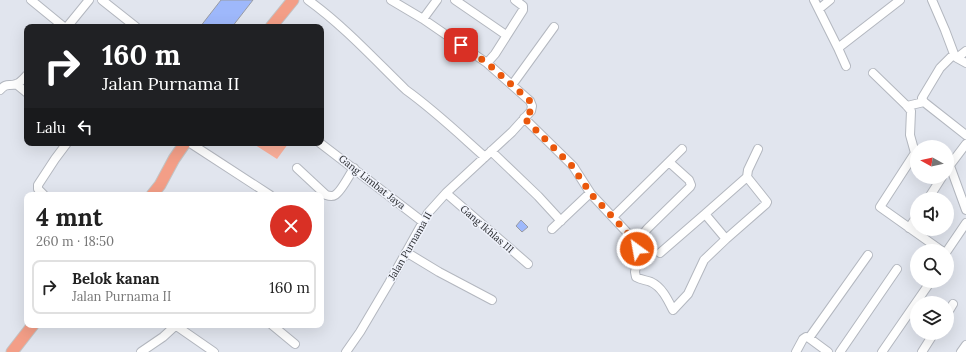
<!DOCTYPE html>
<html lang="id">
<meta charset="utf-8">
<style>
:root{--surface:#fff;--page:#f6f6f6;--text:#222;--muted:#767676;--line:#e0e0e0}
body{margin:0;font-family:Lora,serif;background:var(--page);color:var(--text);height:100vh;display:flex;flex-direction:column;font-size:15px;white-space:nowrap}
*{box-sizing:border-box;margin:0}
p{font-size:13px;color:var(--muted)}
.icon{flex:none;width:22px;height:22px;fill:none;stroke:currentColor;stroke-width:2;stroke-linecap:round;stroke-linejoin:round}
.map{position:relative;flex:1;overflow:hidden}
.details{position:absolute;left:24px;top:192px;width:300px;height:136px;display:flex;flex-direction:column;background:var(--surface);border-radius:8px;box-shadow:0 4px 16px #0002}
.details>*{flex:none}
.banner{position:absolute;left:24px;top:24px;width:300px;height:122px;border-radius:8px;box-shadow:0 4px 16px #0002;background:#202124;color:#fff;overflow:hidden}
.needle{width:26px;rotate:278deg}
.controls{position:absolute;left:910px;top:140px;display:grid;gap:8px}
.controls a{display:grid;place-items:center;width:44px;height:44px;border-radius:50%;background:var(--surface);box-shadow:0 4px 16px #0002;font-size:20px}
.pin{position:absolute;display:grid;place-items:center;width:34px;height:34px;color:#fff;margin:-17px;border-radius:8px;box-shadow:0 2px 6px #0006}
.me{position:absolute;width:44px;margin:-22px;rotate:328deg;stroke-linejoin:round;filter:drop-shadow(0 0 3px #0008)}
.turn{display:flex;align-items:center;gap:14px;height:84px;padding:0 12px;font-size:18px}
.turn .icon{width:52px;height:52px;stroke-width:2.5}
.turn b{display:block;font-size:28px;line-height:34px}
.then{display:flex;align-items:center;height:38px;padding:0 12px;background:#0003;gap:8px;font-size:15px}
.round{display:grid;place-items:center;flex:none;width:42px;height:42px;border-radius:21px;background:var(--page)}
.overview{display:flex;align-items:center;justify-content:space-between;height:68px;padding:0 12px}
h1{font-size:24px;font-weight:700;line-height:30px}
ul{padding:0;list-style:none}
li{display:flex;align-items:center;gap:12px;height:54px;margin:0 8px 6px;padding:0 4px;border:2px solid var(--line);border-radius:8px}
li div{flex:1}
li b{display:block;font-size:15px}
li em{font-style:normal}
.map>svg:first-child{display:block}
.pitch{fill:#fcb09b}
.building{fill:#9eb8fb;stroke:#989ba4}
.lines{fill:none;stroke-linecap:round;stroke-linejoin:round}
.minor-casing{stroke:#b3b7bf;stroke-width:10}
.highway-casing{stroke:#c2c3c4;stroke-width:13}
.minor{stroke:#fff;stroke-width:8}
.highway{stroke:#f39e87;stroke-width:11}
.route{stroke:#ea580c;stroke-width:7;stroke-dasharray:0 12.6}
.labels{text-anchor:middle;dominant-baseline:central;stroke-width:3;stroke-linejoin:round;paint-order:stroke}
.street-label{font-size:10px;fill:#26282b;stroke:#eff2fb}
</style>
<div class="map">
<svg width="966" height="352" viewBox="0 0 966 352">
<rect width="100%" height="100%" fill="#e1e5ee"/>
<!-- pitch -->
<path class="pitch" d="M252,143h34l2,1 -11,15z"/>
<!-- building -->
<path class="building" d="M221,0h32l-21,27h-32z
M521,220l7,7 -6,5 -6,-6z"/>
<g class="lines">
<!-- minor casing -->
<g class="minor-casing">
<path id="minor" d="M31,0l33,27
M102,0l34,27
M308,0c36,26 66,59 98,90 28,20 53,44 79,67
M455,0l51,35
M814,0l24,48 62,-48
M932,0l13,30 9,24 3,4 9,5
M819,9l11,-9
M423,19l14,-19
M67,27l22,-27
M838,48l8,18
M954,54l-14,14 -18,30 2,4 5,4 37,29
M957,58l9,-7
M487,63l8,-9 28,-44v-4l-8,-6
M873,73l34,33 4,5 -1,24 5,18 -35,54 62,44
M16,84l11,9
M512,85l42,-58
M0,90c7,-8 9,-3 16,-6 4,-1 8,-6 11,-9
M907,106l17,-4
M524,118l49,48 18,28 45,48 12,-14 42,-41 1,-2 -2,-5 -20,-18
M190,143l80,52
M320,143l103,79
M491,151l47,45 23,25
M950,166l16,44
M297,168l29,27c3,1 6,2 9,0 6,-3 15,-21 19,-27
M947,169l19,-25
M446,193l82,71
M44,195l-6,-6v-4l17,-26 12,-16
M928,199l14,-22
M705,214l42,-37
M613,217l69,-68
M909,228l8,-12
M552,229l38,-36
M636,242l2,13 -3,17 1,5c5,3 10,3 15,5 11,5 17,18 22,28l15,-16 16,-34 22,-21 40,-35 1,-2 -20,-25 1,-7 10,-21
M947,251l19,-28
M406,252l33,20 53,28
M660,253l45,-39 21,25
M947,314l6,-10
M175,325l39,27
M272,325l23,19
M809,338l59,-83
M141,352l22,-15 12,-11
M346,352l14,-20 29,-49 39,-70 18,-20 66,-61 19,-21 1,-5 -2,-5 -43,-38 -64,-44 -32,-19
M796,352l7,-13 3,-2 3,1 19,14
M840,352l57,-83
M882,352l49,-71
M922,352l12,-19
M961,352l5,-7"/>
</g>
<!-- highway casing -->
<g class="highway-casing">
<path id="highway" d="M271,27l22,-27
M152,195l8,-10 14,-26 11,-16
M12,352l21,-27"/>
</g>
<!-- minor -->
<use href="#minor" class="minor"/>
<!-- highway -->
<use href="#highway" class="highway"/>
</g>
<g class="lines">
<!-- route -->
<path class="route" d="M461,45l26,18 43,38c5,8 -1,12 -6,17l48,48 19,28 45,48 1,7"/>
</g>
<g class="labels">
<!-- street labels -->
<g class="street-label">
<text transform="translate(372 182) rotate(38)">Gang Limbat Jaya</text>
<text transform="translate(487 229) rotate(41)">Gang Ikhlas III</text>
<text transform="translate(410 246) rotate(-60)">Jalan Purnama II</text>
</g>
</g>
</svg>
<div class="controls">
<a><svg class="needle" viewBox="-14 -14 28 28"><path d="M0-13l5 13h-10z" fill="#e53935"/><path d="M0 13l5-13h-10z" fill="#767676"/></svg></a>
<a><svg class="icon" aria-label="sound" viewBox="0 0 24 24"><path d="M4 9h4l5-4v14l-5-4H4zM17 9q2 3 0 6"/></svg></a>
<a><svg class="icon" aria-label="search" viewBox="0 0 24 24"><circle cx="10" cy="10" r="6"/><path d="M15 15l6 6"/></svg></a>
<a><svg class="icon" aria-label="layers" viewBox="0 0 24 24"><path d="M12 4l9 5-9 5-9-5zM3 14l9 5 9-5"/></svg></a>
</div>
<div class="pin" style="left:461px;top:45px;background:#d93025"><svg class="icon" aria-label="arrive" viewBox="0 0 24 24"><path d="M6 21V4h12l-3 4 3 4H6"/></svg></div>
<svg class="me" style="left:637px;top:249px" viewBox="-20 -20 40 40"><circle r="17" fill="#ea580c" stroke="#fff" stroke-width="3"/><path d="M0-11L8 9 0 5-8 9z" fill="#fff"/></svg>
<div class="banner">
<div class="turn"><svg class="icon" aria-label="right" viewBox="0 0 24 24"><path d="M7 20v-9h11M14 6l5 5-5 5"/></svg><div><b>160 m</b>Jalan Purnama II</div></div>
<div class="then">Lalu<svg class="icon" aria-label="left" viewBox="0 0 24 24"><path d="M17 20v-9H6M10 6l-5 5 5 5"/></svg></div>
</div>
<section class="details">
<div class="overview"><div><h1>4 mnt</h1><p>260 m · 18:50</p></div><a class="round" style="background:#d93025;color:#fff"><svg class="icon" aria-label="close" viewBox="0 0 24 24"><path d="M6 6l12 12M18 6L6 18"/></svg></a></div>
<ul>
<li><svg class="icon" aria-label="right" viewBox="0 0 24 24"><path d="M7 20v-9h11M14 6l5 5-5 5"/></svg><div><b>Belok kanan</b><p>Jalan Purnama II</p></div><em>160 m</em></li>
</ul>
</section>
</div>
